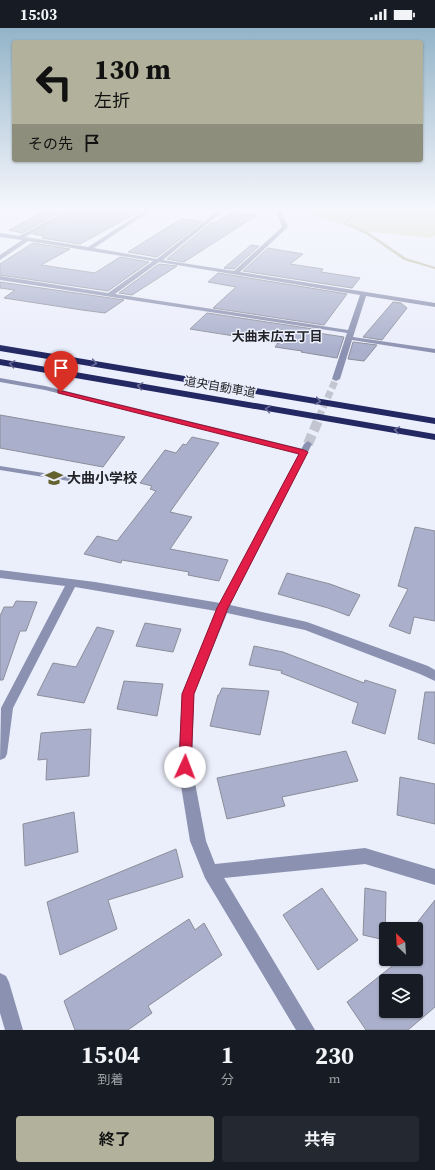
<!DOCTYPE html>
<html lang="ja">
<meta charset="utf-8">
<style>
:root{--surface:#171b24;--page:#242831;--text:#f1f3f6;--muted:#9ea1a6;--accent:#b2b29c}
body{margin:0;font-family:"Source Serif 4","Noto Sans JP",serif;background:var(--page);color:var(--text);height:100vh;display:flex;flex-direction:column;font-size:15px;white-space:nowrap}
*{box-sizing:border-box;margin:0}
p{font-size:13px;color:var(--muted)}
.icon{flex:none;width:22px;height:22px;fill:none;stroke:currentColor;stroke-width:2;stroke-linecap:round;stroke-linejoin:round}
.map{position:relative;height:1002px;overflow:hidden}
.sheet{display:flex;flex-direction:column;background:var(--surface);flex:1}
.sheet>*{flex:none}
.top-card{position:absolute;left:12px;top:12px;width:411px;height:122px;border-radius:4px;box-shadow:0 1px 3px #0004;background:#b2b29c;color:#111;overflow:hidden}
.needle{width:26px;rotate:335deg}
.tools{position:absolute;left:379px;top:894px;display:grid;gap:8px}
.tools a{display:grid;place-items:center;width:44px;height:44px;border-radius:4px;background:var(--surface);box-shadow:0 1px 3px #0004;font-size:20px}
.pin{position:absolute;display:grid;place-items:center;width:34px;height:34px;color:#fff;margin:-41px -17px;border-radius:50% 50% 50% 0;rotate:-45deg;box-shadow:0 0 4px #0007}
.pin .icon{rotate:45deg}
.me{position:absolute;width:44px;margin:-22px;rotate:2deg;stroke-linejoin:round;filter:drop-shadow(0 0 3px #0008)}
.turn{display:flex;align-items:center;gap:14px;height:84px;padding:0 16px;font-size:18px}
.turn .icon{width:52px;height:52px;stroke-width:2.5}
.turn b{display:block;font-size:28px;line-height:34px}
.then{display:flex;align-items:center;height:38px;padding:0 16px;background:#0003;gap:8px;font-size:15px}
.eta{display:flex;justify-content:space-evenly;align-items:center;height:68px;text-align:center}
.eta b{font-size:24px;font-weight:700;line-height:28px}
.primary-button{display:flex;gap:8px;margin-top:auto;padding:8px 16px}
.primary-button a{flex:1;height:46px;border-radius:4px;background:var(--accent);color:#111;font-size:16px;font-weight:700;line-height:46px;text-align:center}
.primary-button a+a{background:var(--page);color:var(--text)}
.status{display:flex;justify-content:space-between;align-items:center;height:28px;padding:0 20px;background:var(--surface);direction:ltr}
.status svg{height:11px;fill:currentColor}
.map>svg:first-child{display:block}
.green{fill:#d5d5b8}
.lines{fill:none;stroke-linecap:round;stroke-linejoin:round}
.stream{fill:#b5b597;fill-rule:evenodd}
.building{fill:#aab0cc;stroke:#8b8e99;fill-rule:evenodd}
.street-tunnel-far1{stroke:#c3c6d1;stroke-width:7;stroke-dasharray:7 3.5;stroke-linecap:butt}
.street-tunnel{stroke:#c3c6d1;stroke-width:10;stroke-dasharray:10 4.5;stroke-linecap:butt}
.lane{fill:#8b91b0;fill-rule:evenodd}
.street{fill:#8b91b0;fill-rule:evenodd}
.highway{fill:#242862;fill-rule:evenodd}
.oneway{stroke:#6a6d98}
.route{fill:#e11d48;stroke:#92132f}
.labels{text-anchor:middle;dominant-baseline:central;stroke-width:3;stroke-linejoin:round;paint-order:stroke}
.far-street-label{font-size:12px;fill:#232429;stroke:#ebeefb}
.far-neighbourhood-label{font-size:13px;font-weight:bold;fill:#232429;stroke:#ebeefb}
.poi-label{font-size:14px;font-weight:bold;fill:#232429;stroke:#ebeefb;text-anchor:start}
</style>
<div class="status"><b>15:03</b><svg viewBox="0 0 49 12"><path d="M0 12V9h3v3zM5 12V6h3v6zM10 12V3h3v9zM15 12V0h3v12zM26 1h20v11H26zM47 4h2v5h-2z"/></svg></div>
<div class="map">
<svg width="435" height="1002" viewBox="0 0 435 1002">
<rect width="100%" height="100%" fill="#ebeefb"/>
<!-- green -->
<path class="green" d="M300,183h135v25l-5,2 -65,-7z"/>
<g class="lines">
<!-- stream -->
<path class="stream" d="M357,183h3l-13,12 21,9 38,26 29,9v2l-31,-9 -38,-26 -22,-10v-2z"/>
</g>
<!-- building -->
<path class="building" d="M45,183h18l-41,22 -13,-3z
M74,183h66l-60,33 -38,-6 2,-2 -11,-2z
M233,184l24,3 -73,47 -17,-3 44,-36h4z
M181,191l21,3 -45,35 -29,-5z
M33,215l37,6 -29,16 54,8 25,-16 29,5 -41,29 -108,-16v-11z
M251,217l8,1 -25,23 -10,-1z
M268,220l35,6 -13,10 33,5 -2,3 39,6 -8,10 -109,-17z
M159,236l18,2 -45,29 -13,-2z
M218,245l129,21 -23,31 -111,-17 23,-21 -28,-5z
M0,254l124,18 -19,13 -23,-3 -78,-12 11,-8 -15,-2z
M393,274l8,1 6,5 -25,32 -19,-3z
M207,285l113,17 -2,3 26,4 -7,21 -36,-6 1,-1 -27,-4 3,-4 -88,-14z
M353,314l24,3 -13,16 -16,-2z
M0,387l125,22 -22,30 -103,-19z
M192,409l27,6 -49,69 22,5 -22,32 58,11 -9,21 -31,-6 1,-3 -67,-12 -1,3 -37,-9 13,-18 20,5 39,-50 -6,-2 2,-3 -12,-3 25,-33 11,3 7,-9 3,1z
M415,499l20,4v90l-21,-4 -4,17 -21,-8 19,-37 -10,-3z
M287,545l43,11 30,11 -11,21 -21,-8 -50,-14z
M16,573l21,1 -11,29h-6l-17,49h-3v-64l4,-9h9z
M145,595l36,6 -8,23 -37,-6z
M97,599l17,4 -30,72 -47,-8 16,-32 23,4z
M254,618l29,6 81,31 1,-3 31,10 -11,44 -33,-11 6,-20 -77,-30 1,-2 -33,-6z
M124,653l39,3 -6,32 -40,-7z
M222,660l47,3 -9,44 -50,-9 8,-31h1z
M425,664h10v52l-17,-5z
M91,701l-2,47 -43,4 1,-21 -9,1 3,-27z
M346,723l12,30 -76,16 3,9 -58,13 -10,-41z
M400,749l35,7v40l-38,-9z
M74,784l4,40 -53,14 -2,-42z
M176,821l7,28 -75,23 9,29 -57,26 -13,-53z
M322,860l36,52 -40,30 -35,-55z
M365,860l21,4 -1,48 -22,-5z
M435,872v107l-27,23h-42l-19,-28 54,-43h15v-30h-4zM386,953h30v30h-30z
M189,891l6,11 9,-7 18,32 -74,51 4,7 -24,17h-53l-11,-29z"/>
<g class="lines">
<!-- street-tunnel-far1 -->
<path class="street-tunnel-far1" d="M319,389l17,-38"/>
<!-- street-tunnel -->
<path class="street-tunnel" d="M308,416l12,-28"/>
<!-- lane -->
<path class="lane" d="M0,350l45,8 262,64 1,2 -4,2 -259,-64 -45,-8z
M0,438l75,12 4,2 -4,2 -75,-12z"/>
<!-- street -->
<path class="street" d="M67,183h6l-48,26 63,10 56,-36h6l-56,37 63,11 61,-48h5l-60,49 71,11 48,-44 -6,-16h5l7,16 -48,45 195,31v4l-69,-11 -13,41 82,12v4l-83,-13 -12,39 -4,2 -4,-2 15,-46 -347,-53v-4l108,17 45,-32 -125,-20 -28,19v-5l22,-15 -22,-3v-4l19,3zM159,234l201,33 -12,35 -233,-36z
M308,413l4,3 -82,161 77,17 121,44 7,4v11l-15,-7 -115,-44 -78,-17 -33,81 -2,73 14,74 9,23 150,-16 70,21v16l-70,-21 -141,14 91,152h-19l-91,-152 -15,-37 -12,-74 4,-73 34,-83 -141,-24 -62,121 -6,46 -2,4 -5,2 1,-52 64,-122 -65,-8v-8l95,12 125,21 84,-159z
M0,945l6,3 3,6 14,48h-18l-5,-17z"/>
<!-- highway -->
<path class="highway" d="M0,317l435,73v6l-435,-73z
M0,331l435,75v6l-435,-75z"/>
</g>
<!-- one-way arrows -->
<defs><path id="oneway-chevron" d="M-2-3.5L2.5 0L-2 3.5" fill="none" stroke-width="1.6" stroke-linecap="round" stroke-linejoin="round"/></defs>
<g class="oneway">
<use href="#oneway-chevron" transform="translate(94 335) rotate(10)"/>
<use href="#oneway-chevron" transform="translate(12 336) rotate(-170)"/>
<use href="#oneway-chevron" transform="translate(140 358) rotate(-170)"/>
<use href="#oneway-chevron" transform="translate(318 373) rotate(10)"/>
<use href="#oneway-chevron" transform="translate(268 381) rotate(-171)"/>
<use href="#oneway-chevron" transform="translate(397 402) rotate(-171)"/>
</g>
<!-- sky -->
<linearGradient id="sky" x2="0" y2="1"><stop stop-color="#93b4c8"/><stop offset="0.56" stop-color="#f6f7fd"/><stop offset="1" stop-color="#f6f7fd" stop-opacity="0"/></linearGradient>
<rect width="435" height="324" fill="url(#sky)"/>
<!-- route -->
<path class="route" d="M58,362l246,60 4,2 -80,156 -34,86 -3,73 -1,4 -5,2 -4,-2 -2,-4 3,-73 35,-86 82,-154 -241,-61z"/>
<!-- icons -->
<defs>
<g id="school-bare" transform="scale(1.38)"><path d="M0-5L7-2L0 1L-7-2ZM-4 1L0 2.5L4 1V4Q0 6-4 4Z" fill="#64622f" stroke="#ebeefb" stroke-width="2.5" paint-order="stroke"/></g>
</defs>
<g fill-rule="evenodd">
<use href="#school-bare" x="54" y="450"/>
</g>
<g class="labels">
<!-- far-street labels -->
<g class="far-street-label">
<text transform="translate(220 359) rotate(10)">道央自動車道</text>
</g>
<!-- far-neighbourhood labels -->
<g class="far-neighbourhood-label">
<text x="277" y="308">大曲末広五丁目</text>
</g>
<!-- poi labels -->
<g class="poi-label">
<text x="67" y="450">大曲小学校</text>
</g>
</g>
</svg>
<div class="tools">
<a><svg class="needle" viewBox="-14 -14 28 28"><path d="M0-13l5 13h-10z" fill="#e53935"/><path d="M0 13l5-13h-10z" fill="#9ea1a6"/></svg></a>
<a><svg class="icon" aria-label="layers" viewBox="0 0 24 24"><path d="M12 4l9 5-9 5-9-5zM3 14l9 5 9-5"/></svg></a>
</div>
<div class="pin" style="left:61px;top:364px;background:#d93025"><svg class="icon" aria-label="arrive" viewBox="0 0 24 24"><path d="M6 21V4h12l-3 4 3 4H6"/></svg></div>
<svg class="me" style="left:185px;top:739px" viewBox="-20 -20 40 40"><circle r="19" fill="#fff"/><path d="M0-13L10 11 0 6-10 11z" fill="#e11d48"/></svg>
<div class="top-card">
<div class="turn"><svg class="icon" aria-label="left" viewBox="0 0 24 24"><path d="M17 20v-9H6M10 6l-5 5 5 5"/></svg><div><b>130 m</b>左折</div></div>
<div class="then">その先<svg class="icon" aria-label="arrive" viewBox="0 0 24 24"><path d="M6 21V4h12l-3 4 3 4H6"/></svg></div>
</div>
</div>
<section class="sheet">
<div class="eta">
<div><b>15:04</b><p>到着</p></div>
<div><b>1</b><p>分</p></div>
<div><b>230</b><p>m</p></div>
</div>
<div class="primary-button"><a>終了</a><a>共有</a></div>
</section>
